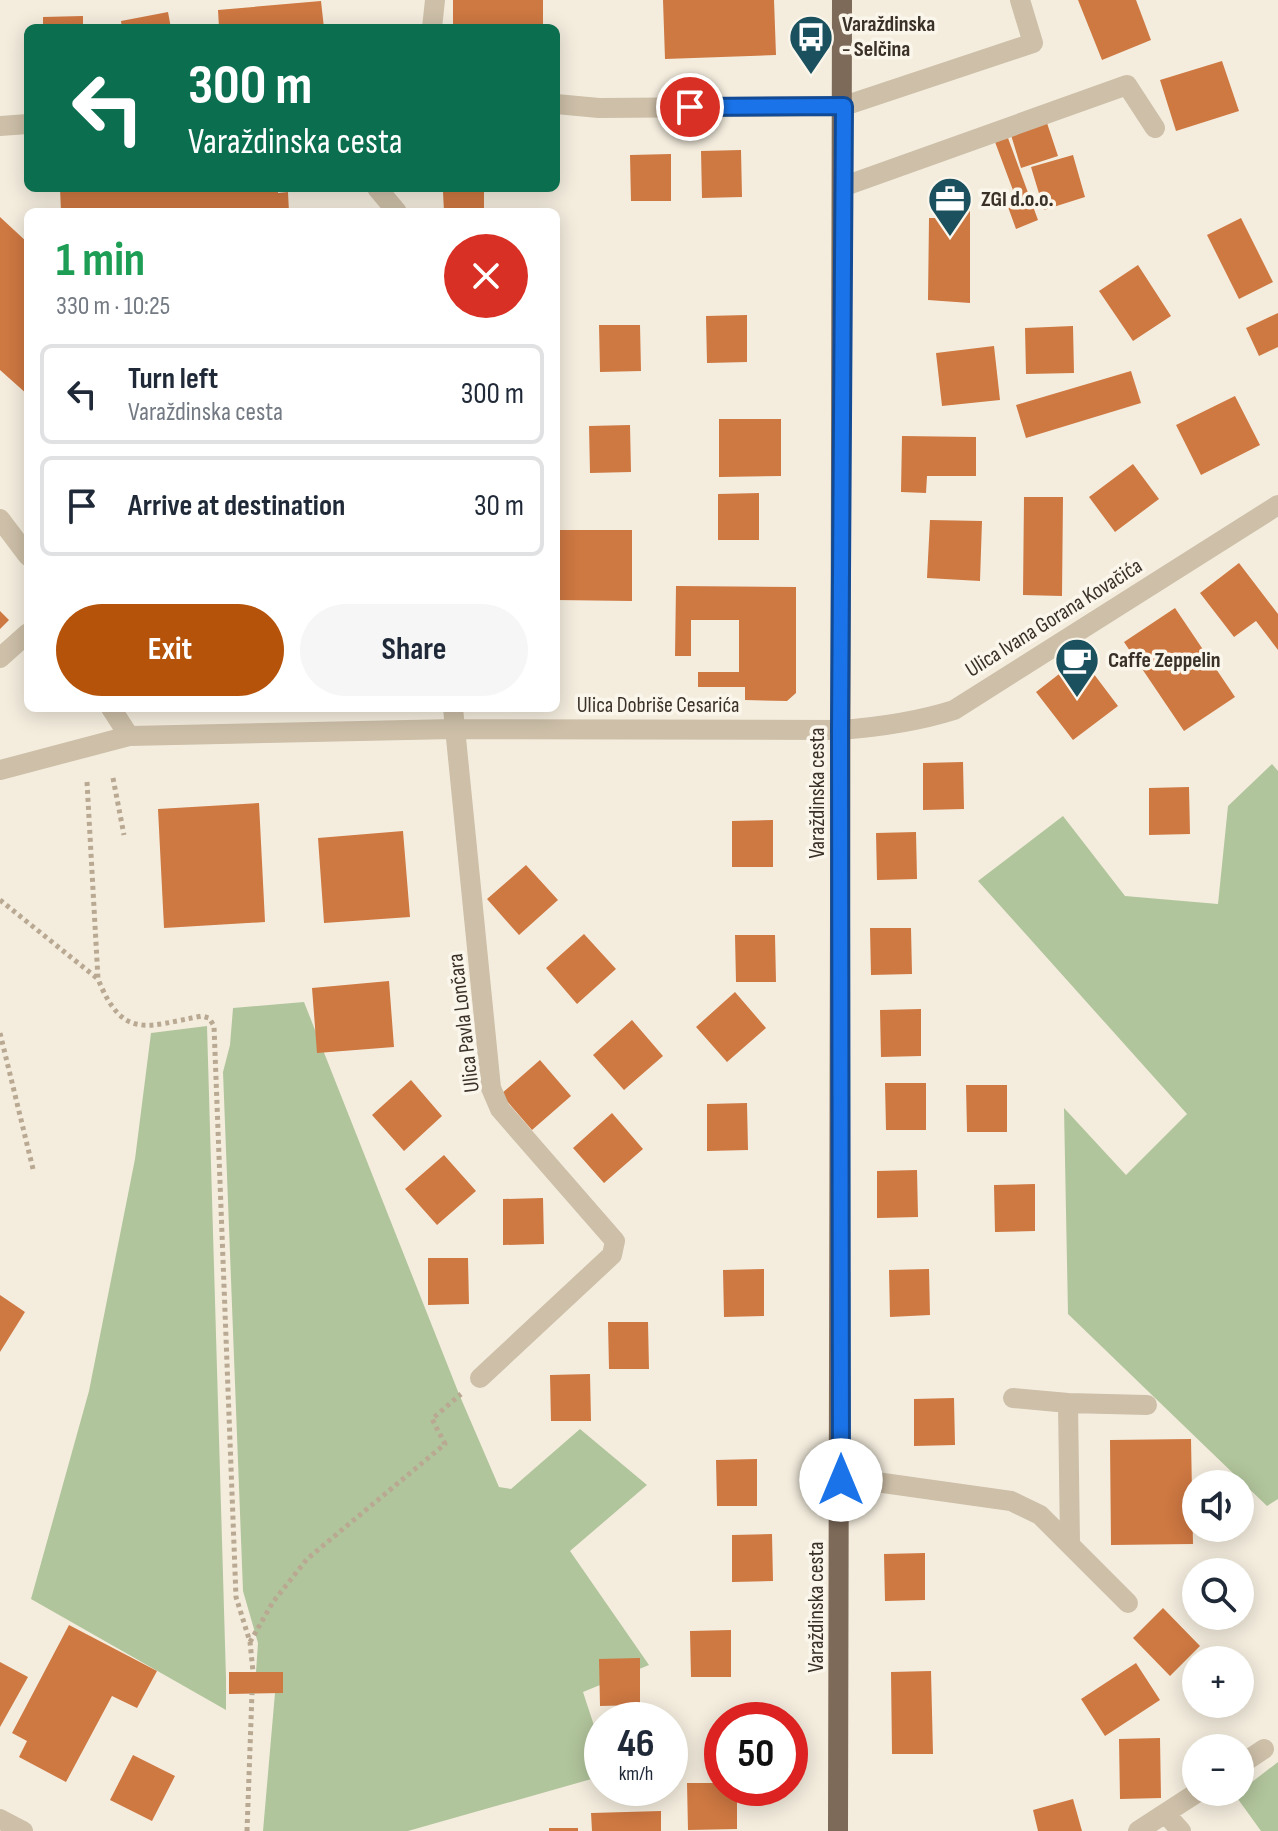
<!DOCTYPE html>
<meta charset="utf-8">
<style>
:root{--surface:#fff;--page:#f6f6f7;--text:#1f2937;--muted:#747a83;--line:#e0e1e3;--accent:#b45309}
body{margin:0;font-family:"Sofia Sans Condensed",sans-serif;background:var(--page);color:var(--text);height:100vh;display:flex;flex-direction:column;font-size:30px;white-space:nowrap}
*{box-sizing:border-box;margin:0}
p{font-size:26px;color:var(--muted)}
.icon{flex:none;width:44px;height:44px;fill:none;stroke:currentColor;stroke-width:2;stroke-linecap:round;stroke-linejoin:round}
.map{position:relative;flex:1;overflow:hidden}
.panel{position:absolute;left:24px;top:208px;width:536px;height:504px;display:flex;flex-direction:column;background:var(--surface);border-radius:12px;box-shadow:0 4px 20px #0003}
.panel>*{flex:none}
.banner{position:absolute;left:24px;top:24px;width:536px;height:168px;border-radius:12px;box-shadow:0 4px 20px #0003;background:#0b6e4f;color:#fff;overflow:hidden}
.controls{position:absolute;left:1182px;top:1470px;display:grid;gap:16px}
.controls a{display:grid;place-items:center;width:72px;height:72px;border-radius:50%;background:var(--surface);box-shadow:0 4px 20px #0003;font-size:40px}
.speed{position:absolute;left:584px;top:1702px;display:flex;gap:16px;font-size:40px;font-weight:700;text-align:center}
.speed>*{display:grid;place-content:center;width:104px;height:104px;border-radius:50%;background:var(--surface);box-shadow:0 4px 20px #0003;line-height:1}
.speed small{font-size:20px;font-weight:400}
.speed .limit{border:12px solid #d22;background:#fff;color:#111}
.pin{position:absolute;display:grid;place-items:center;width:68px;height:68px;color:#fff;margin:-34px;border:4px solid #fff;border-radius:50%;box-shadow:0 2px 8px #0007}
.me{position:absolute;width:88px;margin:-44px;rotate:0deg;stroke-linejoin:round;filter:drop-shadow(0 0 6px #0008)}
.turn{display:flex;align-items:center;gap:28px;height:168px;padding:0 32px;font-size:36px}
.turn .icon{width:104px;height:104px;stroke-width:2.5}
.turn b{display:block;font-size:56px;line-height:68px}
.round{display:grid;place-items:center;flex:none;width:84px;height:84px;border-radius:42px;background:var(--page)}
.overview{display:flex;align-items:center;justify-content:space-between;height:136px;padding:0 32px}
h1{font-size:48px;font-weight:700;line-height:60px;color:#1e9e55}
.cta{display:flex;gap:16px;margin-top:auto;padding:16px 32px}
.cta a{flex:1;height:92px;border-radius:48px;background:var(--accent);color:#fff;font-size:32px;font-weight:700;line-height:92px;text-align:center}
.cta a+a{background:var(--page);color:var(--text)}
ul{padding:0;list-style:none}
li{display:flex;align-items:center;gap:24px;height:100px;margin:0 16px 12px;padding:0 16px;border:4px solid var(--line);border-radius:12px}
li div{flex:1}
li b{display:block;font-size:30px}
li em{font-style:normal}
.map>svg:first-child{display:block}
.green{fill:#b1c59c}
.building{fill:#ce7842}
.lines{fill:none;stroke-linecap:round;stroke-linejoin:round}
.path{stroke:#b9a992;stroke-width:5;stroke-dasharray:4 4;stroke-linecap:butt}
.minor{stroke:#cdbfa8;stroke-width:20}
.major{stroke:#7d6a59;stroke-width:20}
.route-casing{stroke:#114b97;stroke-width:20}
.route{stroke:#1a73e8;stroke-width:14}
.labels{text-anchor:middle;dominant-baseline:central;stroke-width:7;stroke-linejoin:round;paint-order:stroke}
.poi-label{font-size:22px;font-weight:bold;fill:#3a3129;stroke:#fbf6eb;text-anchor:start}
.street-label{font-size:22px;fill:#3a3129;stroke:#fbf6eb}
</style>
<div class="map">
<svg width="1278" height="1831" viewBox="0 0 1278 1831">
<rect width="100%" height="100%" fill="#f4edde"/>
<!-- green -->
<path class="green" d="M1272,764l6,7v728l-11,7 -199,-192 -4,-206 62,67 61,-61 -209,-233 85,-65 62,80 93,8 10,-98z
M304,1002l155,392 40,93 12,2 69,-60 67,56 -77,66 79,114 -66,27 19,58v26l-194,55h-145l12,-138 8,-1v-19l-27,-1 2,-29 -15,-52 -20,-519 7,-27 3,-37z
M207,1026l19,652v32l-195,-111 58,-208 46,-232 16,-126z
M1278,1762v69h-17l-26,-36z"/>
<!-- building -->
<path class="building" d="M453,0h90v28h-90z
M663,0h111l2,55 -111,4z
M1078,0h58l15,40 -49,20z
M321,1l3,27h-105l-1,-18z
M168,12l3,16h-49l-1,-7z
M83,16v12h-40v-11z
M1222,61l17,50 -63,20 -16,-51z
M1047,123l11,33 -37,12 -10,-33z
M1008,138l30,82 -22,9 -12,-33 10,-3 -19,-51z
M741,150l1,47 -40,1 -1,-47z
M671,154v47h-40l-1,-46z
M1073,155l12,42 -41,13 -13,-43z
M60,188h218v5l10,-1 1,20h-228z
M443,192h41v20h-40z
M936,203l34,1v99l-42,-3 1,-82h7z
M0,217l28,26v152l-28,-25z
M1241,218l32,64 -34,17 -32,-64z
M1138,265l33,51 -38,25 -34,-50z
M1278,313v34l-19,9 -13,-28z
M747,315v47l-40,1 -1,-47z
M599,325h41l1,46 -41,1z
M1073,326l1,47 -48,1 -1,-46z
M994,346l6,54 -58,6 -6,-53z
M1131,371l10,32 -115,35 -10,-33z
M1235,396l25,49 -59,30 -25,-50z
M719,419h62v57l-62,1z
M630,425l1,47 -41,1 -1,-47z
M902,436l74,1v39h-49l-1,17 -25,-1z
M1133,464l26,35 -44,33 -26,-35z
M759,493v47h-41v-46z
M1024,497h39l-1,99 -39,-1z
M930,520l52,1 -2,60 -53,-3z
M556,530h76v71l-76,-1z
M1239,563l39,51v36l-22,-29 -22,16 -34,-44z
M676,586l120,1v106l-9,8 -42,-1v-13h-47v-15h41v-52h-48v36h-16z
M1175,608l60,89 -51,34 -60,-89z
M0,611l9,9 -9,9z
M1081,657l37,49 -45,34 -37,-48z
M963,762l1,47 -41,1v-47z
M1189,787l1,47 -41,1v-47z
M259,803l6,119 -101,6 -6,-119z
M773,820v47h-41v-46z
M403,831l7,86 -86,6 -6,-85z
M916,832l1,47 -40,1 -1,-47z
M526,865l32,35 -39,35 -32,-36z
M870,928h41l1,46 -41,1z
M584,934l32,35 -39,35 -31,-36z
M735,935h40l1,47h-40z
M389,981l5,66 -77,6 -5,-65z
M735,992l31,36 -39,34 -31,-35z
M921,1009v47l-40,1 -1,-47z
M632,1020l31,36 -39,34 -31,-35z
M540,1060l31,36 -39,34 -31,-36z
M411,1080l31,36 -38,35 -32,-36z
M885,1083h41v47h-40z
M966,1085h41v47h-40z
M747,1103l1,47 -41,1v-47z
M612,1113l31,36 -39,34 -31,-35z
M444,1155l32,36 -39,34 -32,-36z
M917,1170l1,47 -41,1v-47z
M1035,1184v47l-40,1 -1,-47z
M543,1198l1,46 -41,1v-46z
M428,1258h40l1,46 -41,1z
M764,1269v47l-40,1 -1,-47z
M929,1269l1,46 -40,2 -1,-47z
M0,1295l25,17 -25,40z
M608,1322h40l1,47h-40z
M590,1374l1,47h-40l-1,-46z
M954,1398l1,47 -41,1v-47z
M1191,1439l2,105 -82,1 -1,-105z
M757,1459v47h-40l-1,-46z
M772,1534l1,47 -41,1v-47z
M925,1553v47l-40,1 -1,-47z
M1163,1608l37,38 -30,30 -37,-38z
M69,1625l88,46 -20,37 -25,-12 -46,86 -47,-25 8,-16 -15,-8z
M731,1630v47h-40l-1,-46z
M640,1658v47l-40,1 -1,-47z
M0,1662l28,15 -28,50z
M1136,1663l24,37 -55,36 -24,-37z
M931,1671l2,83h-41l-1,-82z
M229,1672h54v21l-54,1z
M1160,1738l1,60 -41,1 -1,-60z
M133,1755l42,21 -23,45 -42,-21z
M687,1783h35v5h15v41l-49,1z
M1073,1799l9,32h-44l-5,-21z
M661,1811v20h-69l-1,-18z
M549,1828h29v3h-29z"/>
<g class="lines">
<!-- path -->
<path class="path" d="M113,778l11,57
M87,782l11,197c25,62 49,47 104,37l7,2 5,8 22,571 14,45 3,30
M0,900l98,79
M0,1033l33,136
M250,1642l23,-40 34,-43 138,-115 -13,-25 29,-25
M247,1831l5,-138"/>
<!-- minor -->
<path class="minor" d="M432,28l3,-28
M556,104l43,4 245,-2 189,-63 -13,-43
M0,126l28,-2
M842,187l285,-102 28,43
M377,188l20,24
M0,519l28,37
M0,658l28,-25
M111,708l18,28
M453,708l38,380 9,21 115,132 -3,14 -132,123
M0,770l129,-34 325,-7 386,1c40,-3 76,-8 114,-20l324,-205
M1013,1398l55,5 79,2
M1068,1403l2,140
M841,1480h21l149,21 29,14 88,88
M1240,1765l24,-16
M1166,1814l15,17
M0,1819l23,12
M1138,1831l60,-39"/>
<!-- major -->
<path class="major" d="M838,1831l4,-1831"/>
</g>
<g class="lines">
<!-- route casing -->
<g class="route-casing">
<path id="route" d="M690,107l154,-1 -4,624 1,750"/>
</g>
<!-- route -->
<use href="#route" class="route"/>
</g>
<!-- icons -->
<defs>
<g id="bus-pin" transform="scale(2.3)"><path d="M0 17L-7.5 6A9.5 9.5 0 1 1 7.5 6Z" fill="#1b515f" stroke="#fbf6eb"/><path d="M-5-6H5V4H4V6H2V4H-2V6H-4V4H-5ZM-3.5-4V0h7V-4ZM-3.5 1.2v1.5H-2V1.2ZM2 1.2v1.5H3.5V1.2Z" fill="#fff"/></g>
<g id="office-pin" transform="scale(2.3)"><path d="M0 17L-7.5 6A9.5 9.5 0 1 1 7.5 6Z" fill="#1b515f" stroke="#fbf6eb"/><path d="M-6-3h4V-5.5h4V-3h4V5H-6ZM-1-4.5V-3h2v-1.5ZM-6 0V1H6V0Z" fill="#fff"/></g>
<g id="cafe-pin" transform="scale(2.3)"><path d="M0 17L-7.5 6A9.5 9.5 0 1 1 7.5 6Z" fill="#1b515f" stroke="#fbf6eb"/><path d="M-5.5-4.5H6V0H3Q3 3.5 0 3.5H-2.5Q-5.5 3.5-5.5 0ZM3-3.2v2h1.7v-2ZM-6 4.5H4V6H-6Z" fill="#fff"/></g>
</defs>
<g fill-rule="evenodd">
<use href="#bus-pin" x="811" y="37"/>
<use href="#office-pin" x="950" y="199"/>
<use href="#cafe-pin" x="1077" y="660"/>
</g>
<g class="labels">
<!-- poi labels -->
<g class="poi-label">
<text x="842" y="24">Varaždinska<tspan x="842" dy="25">- Selčina</tspan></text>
<text x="981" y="199">ZGI d.o.o.</text>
<text x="1108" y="660">Caffe Zeppelin</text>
</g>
<!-- street labels -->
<g class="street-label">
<text transform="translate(1054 618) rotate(-32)">Ulica Ivana Gorana Kovačića</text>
<text x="658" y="705">Ulica Dobriše Cesarića</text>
<text transform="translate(817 793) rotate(-90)">Varaždinska cesta</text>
<text transform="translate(464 1023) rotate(-97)">Ulica Pavla Lončara</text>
<text transform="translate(816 1607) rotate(-90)">Varaždinska cesta</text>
</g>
</g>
</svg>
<div class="controls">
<a><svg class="icon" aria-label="sound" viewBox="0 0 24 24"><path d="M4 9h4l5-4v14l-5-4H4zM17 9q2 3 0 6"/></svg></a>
<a><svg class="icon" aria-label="search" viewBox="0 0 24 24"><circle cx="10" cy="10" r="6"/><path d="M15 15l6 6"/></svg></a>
<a>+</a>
<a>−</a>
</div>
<div class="speed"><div>46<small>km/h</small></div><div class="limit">50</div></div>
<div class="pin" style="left:690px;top:107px;background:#d93025"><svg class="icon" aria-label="arrive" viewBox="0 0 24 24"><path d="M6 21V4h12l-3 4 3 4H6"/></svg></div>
<svg class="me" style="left:841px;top:1480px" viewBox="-20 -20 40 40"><circle r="19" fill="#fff"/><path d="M0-13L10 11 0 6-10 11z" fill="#1a73e8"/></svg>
<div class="banner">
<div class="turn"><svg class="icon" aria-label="left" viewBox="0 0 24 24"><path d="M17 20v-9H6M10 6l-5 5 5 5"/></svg><div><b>300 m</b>Varaždinska cesta</div></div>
</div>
<section class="panel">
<div class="overview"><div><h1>1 min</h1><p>330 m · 10:25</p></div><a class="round" style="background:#d93025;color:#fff"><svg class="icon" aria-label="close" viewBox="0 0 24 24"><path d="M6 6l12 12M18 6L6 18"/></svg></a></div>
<ul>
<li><svg class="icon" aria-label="left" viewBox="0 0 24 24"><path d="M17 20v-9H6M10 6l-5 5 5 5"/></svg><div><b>Turn left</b><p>Varaždinska cesta</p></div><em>300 m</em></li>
<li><svg class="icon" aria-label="arrive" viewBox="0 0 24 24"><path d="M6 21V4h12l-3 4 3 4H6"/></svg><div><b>Arrive at destination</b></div><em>30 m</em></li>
</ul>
<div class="cta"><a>Exit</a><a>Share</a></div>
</section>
</div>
